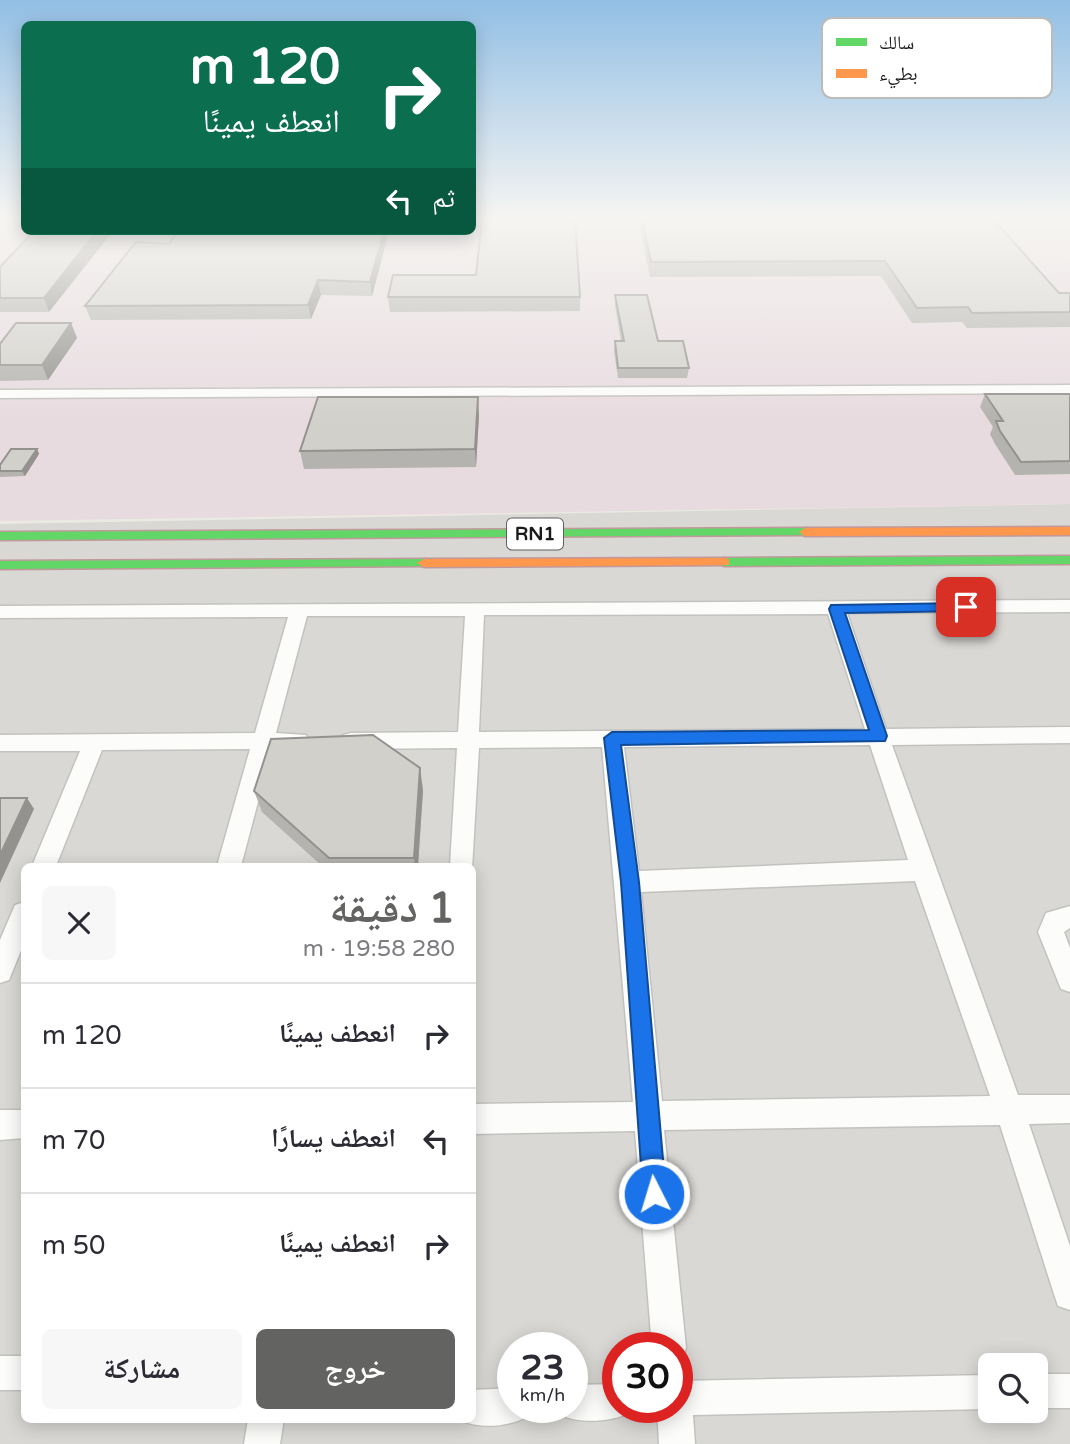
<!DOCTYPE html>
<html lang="ar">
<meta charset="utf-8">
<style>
:root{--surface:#fff;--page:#f7f7f7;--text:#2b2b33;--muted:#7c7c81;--line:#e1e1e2;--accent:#636361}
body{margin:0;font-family:"Varela Round","Noto Naskh Arabic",sans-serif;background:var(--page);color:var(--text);direction:rtl;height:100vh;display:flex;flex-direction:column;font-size:26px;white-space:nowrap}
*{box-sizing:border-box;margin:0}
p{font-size:23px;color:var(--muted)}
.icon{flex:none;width:38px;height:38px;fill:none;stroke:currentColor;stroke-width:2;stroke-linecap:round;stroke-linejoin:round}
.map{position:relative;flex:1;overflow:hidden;direction:ltr}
.details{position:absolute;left:21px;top:863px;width:455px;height:560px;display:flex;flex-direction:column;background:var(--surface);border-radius:10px;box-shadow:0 4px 18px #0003;direction:rtl}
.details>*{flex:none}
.hud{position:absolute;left:21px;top:21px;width:455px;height:214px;border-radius:10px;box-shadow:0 4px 18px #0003;direction:rtl;background:#0b6e4f;color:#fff;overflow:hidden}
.fabs{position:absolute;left:978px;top:1353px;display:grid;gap:14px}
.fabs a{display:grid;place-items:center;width:70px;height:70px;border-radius:10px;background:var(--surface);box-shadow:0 4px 18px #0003;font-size:35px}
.speed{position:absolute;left:497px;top:1332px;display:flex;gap:14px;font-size:35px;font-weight:700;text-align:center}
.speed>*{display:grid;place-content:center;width:91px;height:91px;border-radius:50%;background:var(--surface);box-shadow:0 4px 18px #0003;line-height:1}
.speed small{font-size:18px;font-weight:400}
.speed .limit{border:10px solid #d22;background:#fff;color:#111}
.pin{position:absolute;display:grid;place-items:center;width:60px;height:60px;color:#fff;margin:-30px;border-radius:14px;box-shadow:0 4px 10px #0006}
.me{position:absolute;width:77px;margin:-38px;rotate:355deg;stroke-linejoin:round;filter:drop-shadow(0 0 5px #0008)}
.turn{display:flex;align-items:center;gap:24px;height:147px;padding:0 21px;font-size:32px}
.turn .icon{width:91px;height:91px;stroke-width:2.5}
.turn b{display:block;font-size:49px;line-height:60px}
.then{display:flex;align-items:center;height:66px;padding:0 21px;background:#0003;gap:14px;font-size:26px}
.round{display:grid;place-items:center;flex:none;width:74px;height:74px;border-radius:10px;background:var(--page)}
.summary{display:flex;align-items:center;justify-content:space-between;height:119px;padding:0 21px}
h1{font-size:42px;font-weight:800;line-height:52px;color:var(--accent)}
.cta{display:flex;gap:14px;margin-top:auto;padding:14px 21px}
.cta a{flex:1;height:80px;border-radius:10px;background:var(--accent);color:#fff;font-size:28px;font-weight:800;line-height:80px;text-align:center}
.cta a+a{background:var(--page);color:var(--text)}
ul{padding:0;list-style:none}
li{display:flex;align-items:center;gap:21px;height:105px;padding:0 21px;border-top:2px solid var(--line)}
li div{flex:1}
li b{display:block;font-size:26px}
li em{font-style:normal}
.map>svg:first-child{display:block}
.residential{fill:#d9d8d4;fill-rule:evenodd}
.industrial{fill:#e8dbe0}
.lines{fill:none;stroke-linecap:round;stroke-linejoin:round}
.street-casing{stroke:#c2c2bf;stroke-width:3}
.fast-casing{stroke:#c1999c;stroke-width:3}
.slow-casing{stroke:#c1999c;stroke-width:3}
.street{fill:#fcfcfb;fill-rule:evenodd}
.fast{fill:#63d668;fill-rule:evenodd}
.slow{fill:#ff974d;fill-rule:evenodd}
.wall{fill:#b5b3af}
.shaded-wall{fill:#93928e}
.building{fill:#d2d0cb;stroke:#93928e;stroke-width:2}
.route{fill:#1a73e8;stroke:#114b97;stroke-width:2}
.labels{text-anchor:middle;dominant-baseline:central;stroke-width:5;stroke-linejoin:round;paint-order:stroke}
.shield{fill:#fff;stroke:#5f5f5f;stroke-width:2}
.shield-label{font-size:19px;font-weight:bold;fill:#1b1b1b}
.key{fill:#fff;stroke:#bbb;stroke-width:2}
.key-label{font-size:19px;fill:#1b1b1b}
</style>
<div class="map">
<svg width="1070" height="1444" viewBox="0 0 1070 1444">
<rect width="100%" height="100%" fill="#eae9e2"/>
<!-- residential -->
<path class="residential" d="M1070,504v940h-1070v-920zM24,866h448v553h-448zM513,1348h59v59h-59zM618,1348h59v59h-59zM990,1365h46v45h-46z"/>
<!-- industrial -->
<path class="industrial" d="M0,218h24v13h448l1,-13h597v286l-1070,17z"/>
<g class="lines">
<!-- street casing -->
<g class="street-casing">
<path id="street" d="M1070,385v8l-1070,5v-8z
M1070,600v12l-223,1 39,116 184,-2v16l-178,2 126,350h52v28l-41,1 41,122v64l-12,-4 -4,-12 -54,-169 -336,5 22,218 -5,12 -4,2v-14h-25l-17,-217 -163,3v-30l161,-2 -31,-355 -123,1 -7,121v-3h-22l7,-118 -106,1 -8,-2 -3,-6 3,-6 8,-2 107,-1 7,-116h-158l-31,117 30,2 3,6 -3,6 -34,2 -31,117h-24l33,-117 -148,1 -46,116h-24l48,-115h-80v-16l255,-2 33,-116 -288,1v-12zM828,614l37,115 -386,3 5,-117zM870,745l38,115 -269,11 -15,-124zM915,881l75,215 -328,5 -21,-209z
M24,902v41l-15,37 -9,3v-43l15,-35z
M1070,906v22l-6,4 6,16v44l-9,-3 -23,-57 8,-19z
M0,1110h24v28l-24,2z
M0,1356h24v34h-24z
M1036,1374h34v34h-34z
M990,1375v34l-297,6 2,29h-36l-2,-37h20v-26z
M618,1384v23h15l-3,6c-20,9 -50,11 -70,2l-4,-8h16v-22z
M513,1388v19h17l-5,11c-19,9 -46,11 -65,2l12,-1v-29z
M248,1419h36l-4,25h-36z"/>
</g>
<!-- fast casing -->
<g class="fast-casing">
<path id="fast" d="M805,528l5,1v6l-810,5v-8z
M1070,556v8l-346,2 -7,-4 7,-4z
M424,559l5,1v6l-429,3v-8z"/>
</g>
<!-- slow casing -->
<g class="slow-casing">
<path id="slow" d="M1070,527v8l-265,1 -6,-4 6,-4z
M724,558l5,1v6l-305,2 -7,-4 7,-4z"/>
</g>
<!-- street -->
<use href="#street" class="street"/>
<!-- fast -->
<use href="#fast" class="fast"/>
<!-- slow -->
<use href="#slow" class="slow"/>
</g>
<!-- wall -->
<path class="wall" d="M638,218h354l67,75h11v34l-103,1 -5,-6 -50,1 -31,-47 -231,1z
M34,231l15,81h-49v-45z
M178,231h211l-17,65 -51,-1 -10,24 -220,1 -6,-14 84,-62z
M476,275l104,22v14l-190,1 -2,-15z
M615,295l43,46 31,27 -2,10h-69l-4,-27 1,-10h6l-6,-36z
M71,323l6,15 -29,42 -48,1v-37z
M985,394h85v80l-55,1 -20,-31 -5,-10 3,-7 -13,-20z
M479,415l-3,52 -172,2 -4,-18z
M37,449l2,5 -14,22 -25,1v-12z
M423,790l-5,76h-96l-60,-54 -8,-21z"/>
<!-- shaded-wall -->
<path class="shaded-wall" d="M97,231h16l-64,81 -5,-14z
M384,231h5l-17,65 -2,-14z
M318,280l3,15 -10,24 -3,-14z
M71,323l6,15 -29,42 -6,-15z
M478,397l1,18 -3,52 -1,-18z
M37,449l2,5 -14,22 -3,-5z
M420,768l3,22 -5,76h-3l-1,-8z
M27,798l7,11 -34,74v-28z"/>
<!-- building -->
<path class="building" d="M482,218h93l5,79h-192l5,-22h83z
M642,218h350l67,75h11v19l-98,1 -4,-6 -51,1 -32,-47 -234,1z
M34,231h63l-53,67h-44v-31z
M178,231h206l-14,51 -52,-2 -10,25 -223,1 51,-64 33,2z
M615,295h32l11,46h25l6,27h-71l-3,-27h9z
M16,323h55l-29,42h-42v-21z
M985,394h85v67l-49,1 -21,-31 -4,-10h7z
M318,397h160l-3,52 -175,2z
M11,449h26l-15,22h-22v-6z
M373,735l47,33 -6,90h-85l-75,-67 17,-52z
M0,798h27l-27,57z"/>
<!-- sky -->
<linearGradient id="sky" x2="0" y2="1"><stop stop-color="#92bfe5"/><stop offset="0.52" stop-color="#f6f5f2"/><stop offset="1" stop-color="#f6f5f2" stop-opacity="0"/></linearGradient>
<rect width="1070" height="420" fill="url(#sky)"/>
<!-- route -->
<path class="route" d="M966,603l5,1v7l-126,2 42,123 -2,5 -264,4 18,137 27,312 -4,8 -8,3 -8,-3 -3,-8 -22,-312 -17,-144 8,-6 257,-2 -40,-121 2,-4z"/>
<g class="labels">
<!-- shield labels -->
<rect class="shield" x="507" y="518.5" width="56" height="31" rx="5"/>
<g class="shield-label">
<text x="535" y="534">RN1</text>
</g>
</g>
<!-- legend -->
<rect x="822" y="18" width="230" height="80" rx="10" class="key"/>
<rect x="836" y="38" width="31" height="8" fill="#63d668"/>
<rect x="836" y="69" width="31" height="9" fill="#ff974d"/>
<g class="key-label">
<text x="879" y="49">سالك</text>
<text x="879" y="80">بطيء</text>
</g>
</svg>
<div class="fabs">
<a><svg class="icon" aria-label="search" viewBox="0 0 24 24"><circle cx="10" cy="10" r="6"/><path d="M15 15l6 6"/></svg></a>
</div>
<div class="speed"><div>23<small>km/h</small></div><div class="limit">30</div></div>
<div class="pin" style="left:966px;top:607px;background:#d93025"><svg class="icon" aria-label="arrive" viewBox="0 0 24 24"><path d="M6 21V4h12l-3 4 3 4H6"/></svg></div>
<svg class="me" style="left:654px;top:1194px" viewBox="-20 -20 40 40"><circle r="17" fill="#1a73e8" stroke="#fff" stroke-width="3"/><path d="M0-11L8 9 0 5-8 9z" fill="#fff"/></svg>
<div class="hud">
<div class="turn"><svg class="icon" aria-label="right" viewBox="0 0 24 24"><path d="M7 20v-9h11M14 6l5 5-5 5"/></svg><div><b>120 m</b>انعطف يمينًا</div></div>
<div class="then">ثم<svg class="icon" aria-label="left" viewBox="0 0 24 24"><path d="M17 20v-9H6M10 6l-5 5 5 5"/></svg></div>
</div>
<section class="details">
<div class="summary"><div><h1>1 دقيقة</h1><p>280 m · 19:58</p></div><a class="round"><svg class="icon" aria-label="close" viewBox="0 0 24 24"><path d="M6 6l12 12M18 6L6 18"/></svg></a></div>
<ul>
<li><svg class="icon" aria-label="right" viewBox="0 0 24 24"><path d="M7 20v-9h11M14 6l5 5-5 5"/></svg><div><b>انعطف يمينًا</b></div><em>120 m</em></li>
<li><svg class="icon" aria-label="left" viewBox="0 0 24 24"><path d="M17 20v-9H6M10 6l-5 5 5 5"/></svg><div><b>انعطف يسارًا</b></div><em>70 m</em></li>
<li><svg class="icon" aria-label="right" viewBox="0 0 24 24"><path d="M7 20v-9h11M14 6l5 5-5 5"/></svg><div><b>انعطف يمينًا</b></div><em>50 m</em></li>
</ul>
<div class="cta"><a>خروج</a><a>مشاركة</a></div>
</section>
</div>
